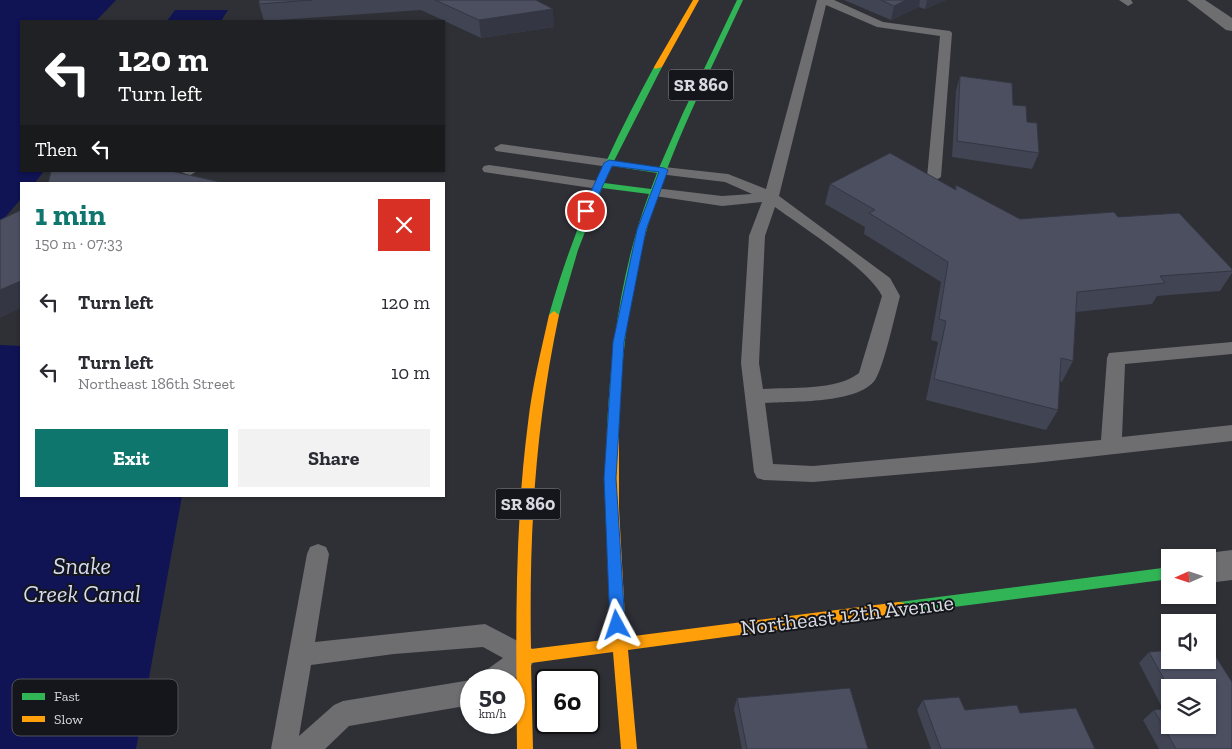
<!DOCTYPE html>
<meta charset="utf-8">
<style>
:root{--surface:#fff;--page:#f2f2f3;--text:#2b2b33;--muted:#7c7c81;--accent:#0f766e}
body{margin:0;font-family:"Zilla Slab",serif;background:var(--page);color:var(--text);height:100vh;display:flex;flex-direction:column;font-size:19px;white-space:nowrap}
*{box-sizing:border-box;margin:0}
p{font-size:16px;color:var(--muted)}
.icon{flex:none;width:28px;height:28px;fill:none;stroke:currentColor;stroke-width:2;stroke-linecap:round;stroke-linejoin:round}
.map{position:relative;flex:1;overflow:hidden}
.side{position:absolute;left:20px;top:182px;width:425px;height:315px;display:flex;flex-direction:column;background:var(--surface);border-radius:0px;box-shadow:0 1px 4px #0004}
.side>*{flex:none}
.banner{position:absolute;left:20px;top:20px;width:425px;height:152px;border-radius:0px;box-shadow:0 1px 4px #0004;background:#202124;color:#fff;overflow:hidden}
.needle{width:32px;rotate:267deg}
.controls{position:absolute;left:1161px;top:549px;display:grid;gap:10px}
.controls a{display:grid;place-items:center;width:55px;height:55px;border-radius:0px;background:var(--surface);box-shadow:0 1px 4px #0004;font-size:25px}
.speed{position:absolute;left:460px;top:669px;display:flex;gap:10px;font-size:25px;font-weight:700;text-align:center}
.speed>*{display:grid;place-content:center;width:65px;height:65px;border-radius:50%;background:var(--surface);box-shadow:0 1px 4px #0004;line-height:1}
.speed small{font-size:12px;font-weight:400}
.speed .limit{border:2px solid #111;border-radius:8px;background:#fff;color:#111}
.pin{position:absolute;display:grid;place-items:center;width:42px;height:42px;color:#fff;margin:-21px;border:2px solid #fff;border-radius:50%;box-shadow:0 1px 5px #0007}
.me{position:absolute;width:55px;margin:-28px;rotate:355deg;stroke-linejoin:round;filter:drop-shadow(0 0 4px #0008)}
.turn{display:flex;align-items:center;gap:18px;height:105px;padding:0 15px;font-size:22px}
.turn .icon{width:65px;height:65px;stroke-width:2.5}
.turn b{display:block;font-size:35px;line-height:42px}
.then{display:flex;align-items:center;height:48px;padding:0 15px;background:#0003;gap:10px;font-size:19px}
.round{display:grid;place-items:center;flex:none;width:52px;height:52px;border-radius:0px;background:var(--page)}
.headline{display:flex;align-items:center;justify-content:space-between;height:85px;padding:0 15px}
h1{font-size:30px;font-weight:700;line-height:38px;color:var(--accent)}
.action{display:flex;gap:10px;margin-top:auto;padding:10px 15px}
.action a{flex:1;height:58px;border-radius:0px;background:var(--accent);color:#fff;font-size:20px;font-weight:700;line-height:58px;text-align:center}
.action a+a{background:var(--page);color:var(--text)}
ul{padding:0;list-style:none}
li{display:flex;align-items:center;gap:15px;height:70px;padding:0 15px}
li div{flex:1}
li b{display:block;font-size:19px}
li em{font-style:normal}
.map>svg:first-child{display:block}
.water{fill:#101354}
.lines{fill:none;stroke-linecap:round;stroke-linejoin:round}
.lane{fill:#6e6e71;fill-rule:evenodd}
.street{fill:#6e6e71;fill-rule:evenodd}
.fast{fill:#30b455;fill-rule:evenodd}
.slow{fill:#ff9f0a;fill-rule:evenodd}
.wall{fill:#404453;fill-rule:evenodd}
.shaded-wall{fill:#343743}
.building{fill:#4b4f60;stroke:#343743}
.route{fill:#1a73e8;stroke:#114b97}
.labels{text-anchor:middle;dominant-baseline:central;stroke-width:4;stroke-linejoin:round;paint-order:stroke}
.shield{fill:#15161b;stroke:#9d9fa6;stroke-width:1}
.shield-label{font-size:18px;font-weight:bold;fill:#d7dae1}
.near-street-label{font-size:22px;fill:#d7dae1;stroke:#15161b}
.near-water-label{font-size:24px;font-style:italic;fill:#d4dbf0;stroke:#15161b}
.key{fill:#15161b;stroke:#4f5156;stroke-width:1}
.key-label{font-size:14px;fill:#d7dae1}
</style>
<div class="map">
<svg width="1232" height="749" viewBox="0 0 1232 749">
<rect width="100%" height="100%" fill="#2e3036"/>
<!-- water -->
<path class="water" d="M0,0h116l-20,21h-75v150h23l-10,13h-13v15l-21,24z
M175,10h53l-7,11h-54z
M0,345l21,1v150h161l-46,253h-136z"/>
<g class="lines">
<!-- lane -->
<path class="lane" d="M817,0h17l49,22 67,9 2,2 -11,144 -7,4 -7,-4 13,-141 -63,-9 -51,-22 -47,191 111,82 10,18c-5,19 -16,70 -25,84 -17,24 -83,21 -110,23l8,61 40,2 288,-26 6,-82 2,-5 123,-11v12l-107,10 -3,73 110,-12v16l-198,22 -221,19 -49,-2 -7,-2 -3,-6 -13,-109 8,-127 13,-34 -40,4 -67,-10 -7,-4 7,-4 67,8 30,-2 -27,-12 -66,-8 -2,-3 7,-4 64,7 38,15zM775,207c27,20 94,62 107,89l-23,77c-22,18 -69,14 -96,16l-4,-26 6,-127z
M1119,0h12l2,3 -5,3z
M501,144l108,15 7,4 -7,4 -113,-16 -2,-3z
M489,165l109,16 7,4 -7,4 -114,-17 -2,-3 2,-3z
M197,171l-8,5 -7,-4v-1z
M318,544l8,3 3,7 -14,88 170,-18 48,25 3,8c-11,26 -31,23 -55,23l4,-9 18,-13 -20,-11 -89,7 -83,11 -12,71 35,-31 9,-4 128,-21v25l-122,21 -24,23h-54l36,-195 3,-7z"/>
<!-- street -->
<path class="street" d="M1187,0h18l27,18v13l-6,-1z
M1232,550v30l-24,3v-25h-12l12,-5z"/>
<!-- fast -->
<path class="fast" d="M737,0h6c-35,76 -74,151 -96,229 -19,65 -26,132 -28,199l-2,3h-8l-2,-3c4,-79 14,-159 42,-234l-47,-6 -24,62 -19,65 -5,4 -5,-4c25,-89 61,-167 105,-248l4,-2 4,2 -48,94 45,7 24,-55zM612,166l45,7 -6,16 -47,-6z
M1170,567v12l-271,35 -5,-1 -2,-5 2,-5 5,-1z"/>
<!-- slow -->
<path class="slow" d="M693,0h6l-37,67 -7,2 -1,-2z
M554,311l5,4c-24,113 -30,219 -28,334l81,-10c-5,-71 -7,-141 -5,-211l2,-3h8l2,3v80l7,129 273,-35 5,1 2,5 -2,5 -276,37 9,99h-16l-8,-97 -82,11 2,86h-16c-1,-109 -3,-218 11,-326 4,-36 13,-72 21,-108z"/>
</g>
<!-- wall -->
<path class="wall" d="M259,0h277l18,27 -73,11 -60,-28 -157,11 -5,-17z
M844,0h102l-21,9 -6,-2 -28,13z
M960,76l53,29 14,17 12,31 -7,16 -80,-12 4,-66z
M830,184l125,5 1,-4 64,34 98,-2 114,52v4l-12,18 -63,5 -5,8 -76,8 -3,49 -11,21 -2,-1 -2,29 -12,20 -120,-30 12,-58 -7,-2 10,-58 -77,-48 1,-7 -40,-23z
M1149,652l83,97h-73l-16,-29 11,-10 9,-1 -24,-46zM1170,688l38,37h-38z
M737,698l131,51h-126l-8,-40z
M923,700l42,10 55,3 75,36h-164l-14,-39z"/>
<!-- shaded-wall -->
<path class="shaded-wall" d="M906,0h14l-1,7 -28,13 3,-14z
M927,0h19l-21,9z
M553,9l1,18 -73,11 -2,-18z
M21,281v27l-21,10v-28z"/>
<!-- building -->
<path class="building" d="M259,0h53l-53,4z
M435,0h101l17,9 -74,11z
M881,0h25l-12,6z
M960,76l52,7 1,22 13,1 1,16 10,1 2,30 -82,-12z
M890,153l66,37v-5l64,34 94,-7 4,5 61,-4 53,56v2l-72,5 5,7 -88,9 -4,69 -12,-3 -3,52 -124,-31 12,-58 -7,-2 9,-57 -79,-49 6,-3 -45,-26z
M51,171h120l58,13h-181z
M21,210v71l-21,9v-70z
M1208,646h1l23,36v67h-56l-22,-39 16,-2v17h38v-37h-38v2l-21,-38 21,-2v10h38z
M850,688l18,61h-121l-10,-51z
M959,697l6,13 52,-5 3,8 56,-5 19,41h-154l-18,-49z"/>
<!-- route -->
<path class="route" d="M609,160l55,8 4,2 -22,60 -22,112 -8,136 9,147 -2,5 -6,2 -5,-2 -2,-5 -6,-147 9,-136 24,-112 22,-58 -47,-6 -21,45 -8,2 -1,-2 22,-48z"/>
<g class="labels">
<!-- shield labels -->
<g class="shield">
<rect x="668.5" y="69.5" width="65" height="31" rx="4"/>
<rect x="495.5" y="488.5" width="65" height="31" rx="4"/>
</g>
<g class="shield-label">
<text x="701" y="85">SR 860</text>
<text x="528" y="504">SR 860</text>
</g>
<!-- near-street labels -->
<g class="near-street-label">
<text transform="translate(847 615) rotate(-7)">Northeast 12th Avenue</text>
</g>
<!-- near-water labels -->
<g class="near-water-label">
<text x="82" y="565">Snake<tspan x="82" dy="28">Creek Canal</tspan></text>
</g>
</g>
<!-- legend -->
<rect x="12" y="679" width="166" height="57" rx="8" class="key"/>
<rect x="22" y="693" width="23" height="7" fill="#30b455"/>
<rect x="22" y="716" width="23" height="6" fill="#ff9f0a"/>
<g class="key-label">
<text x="54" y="701">Fast</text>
<text x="54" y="724">Slow</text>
</g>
</svg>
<div class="controls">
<a><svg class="needle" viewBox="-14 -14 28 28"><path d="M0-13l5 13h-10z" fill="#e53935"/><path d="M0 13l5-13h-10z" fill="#7c7c81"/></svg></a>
<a><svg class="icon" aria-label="sound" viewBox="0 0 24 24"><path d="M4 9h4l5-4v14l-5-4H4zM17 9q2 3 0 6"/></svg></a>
<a><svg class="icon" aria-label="layers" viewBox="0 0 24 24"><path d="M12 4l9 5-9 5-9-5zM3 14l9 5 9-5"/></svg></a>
</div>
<div class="speed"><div>50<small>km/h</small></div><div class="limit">60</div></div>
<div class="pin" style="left:586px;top:211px;background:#d93025"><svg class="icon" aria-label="arrive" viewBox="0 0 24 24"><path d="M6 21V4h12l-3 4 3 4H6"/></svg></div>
<svg class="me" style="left:617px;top:625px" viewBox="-20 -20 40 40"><path d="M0-17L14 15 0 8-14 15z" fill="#1a73e8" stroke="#fff" stroke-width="4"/></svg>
<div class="banner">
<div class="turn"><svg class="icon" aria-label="left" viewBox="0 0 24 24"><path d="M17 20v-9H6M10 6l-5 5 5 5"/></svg><div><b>120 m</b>Turn left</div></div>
<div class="then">Then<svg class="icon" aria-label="left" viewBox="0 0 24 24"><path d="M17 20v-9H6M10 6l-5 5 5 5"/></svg></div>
</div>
<section class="side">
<div class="headline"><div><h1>1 min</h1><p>150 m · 07:33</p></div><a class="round" style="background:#d93025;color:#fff"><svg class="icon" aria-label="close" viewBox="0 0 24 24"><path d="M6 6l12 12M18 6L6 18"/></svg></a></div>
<ul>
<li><svg class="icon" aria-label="left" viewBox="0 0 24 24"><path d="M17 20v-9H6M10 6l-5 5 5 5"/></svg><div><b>Turn left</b></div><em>120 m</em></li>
<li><svg class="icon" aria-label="left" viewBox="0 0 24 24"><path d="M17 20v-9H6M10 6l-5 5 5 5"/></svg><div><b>Turn left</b><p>Northeast 186th Street</p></div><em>10 m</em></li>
</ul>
<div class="action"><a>Exit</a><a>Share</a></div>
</section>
</div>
